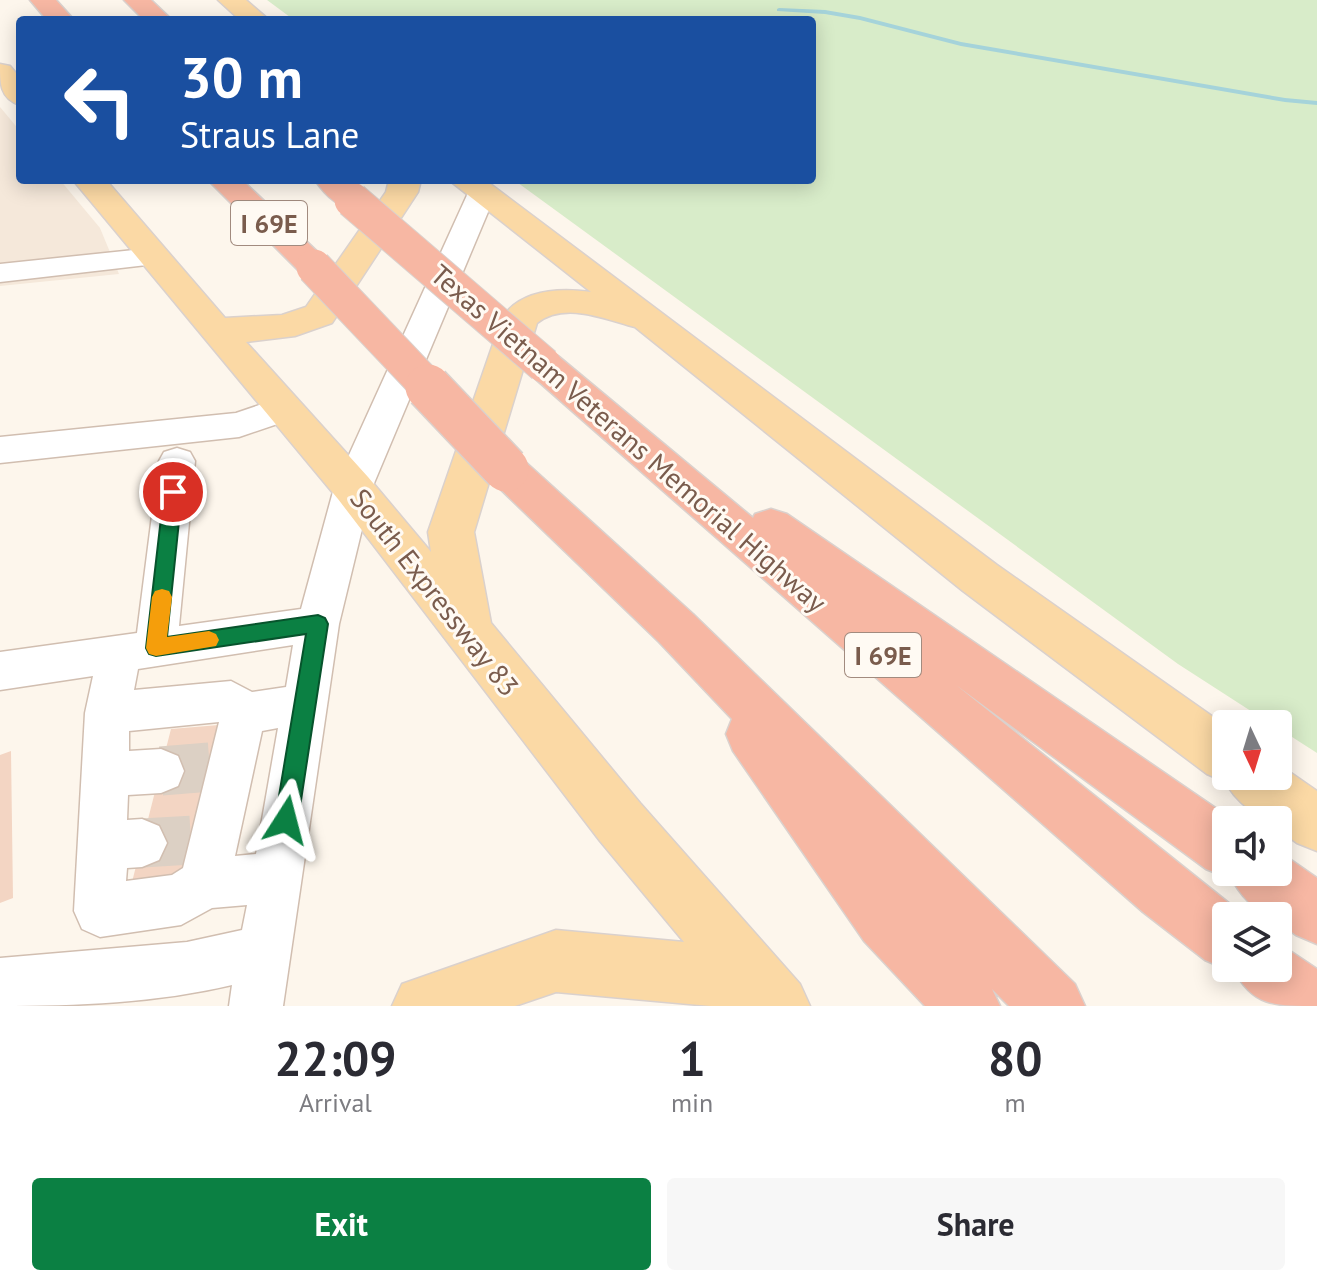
<!DOCTYPE html>
<style>
:root{--surface:#fff;--page:#f7f7f7;--text:#2b2b33;--muted:#7c7c81;--accent:#0b8043}
body{margin:0;font-family:"PT Sans",sans-serif;background:var(--page);color:var(--text);height:100vh;display:flex;flex-direction:column;font-size:30px;white-space:nowrap}
*{box-sizing:border-box;margin:0}
p{font-size:26px;color:var(--muted)}
.icon{flex:none;width:44px;height:44px;fill:none;stroke:currentColor;stroke-width:2;stroke-linecap:round;stroke-linejoin:round}
.map{position:relative;height:1006px;overflow:hidden}
.side{display:flex;flex-direction:column;background:var(--surface);flex:1}
.side>*{flex:none}
.banner{position:absolute;left:16px;top:16px;width:800px;height:168px;border-radius:8px;box-shadow:0 4px 20px #0003;background:#1a4fa0;color:#fff;overflow:hidden}
.needle{width:52px;rotate:176deg}
.controls{position:absolute;left:1212px;top:710px;display:grid;gap:16px}
.controls a{display:grid;place-items:center;width:80px;height:80px;border-radius:8px;background:var(--surface);box-shadow:0 4px 20px #0003;font-size:40px}
.pin{position:absolute;display:grid;place-items:center;width:68px;height:68px;color:#fff;margin:-34px;border:4px solid #fff;border-radius:50%;box-shadow:0 2px 8px #0007}
.me{position:absolute;width:88px;margin:-44px;rotate:9deg;stroke-linejoin:round;filter:drop-shadow(0 0 6px #0008)}
.turn{display:flex;align-items:center;gap:28px;height:168px;padding:0 32px;font-size:36px}
.turn .icon{width:104px;height:104px;stroke-width:2.5}
.turn b{display:block;font-size:56px;line-height:68px}
.eta{display:flex;justify-content:space-evenly;align-items:center;height:136px;text-align:center}
.eta b{font-size:48px;font-weight:700;line-height:56px}
.cta{display:flex;gap:16px;margin-top:auto;padding:16px 32px}
.cta a{flex:1;height:92px;border-radius:8px;background:var(--accent);color:#fff;font-size:32px;font-weight:700;line-height:92px;text-align:center}
.cta a+a{background:var(--page);color:var(--text)}
.map>svg:first-child{display:block}
.residential{fill:#f5e8da}
.green{fill:#d8ecc9}
.lines{fill:none;stroke-linecap:round;stroke-linejoin:round}
.stream{fill:#a5d3da;fill-rule:evenodd}
.building{fill:#f3d5c3}
.minor-tunnel{stroke:#dcd0c4;stroke-width:49;stroke-dasharray:49 24;stroke-linecap:butt}
.minor-casing{stroke:#d1beb0;stroke-width:3}
.major-casing{stroke:#dad1cd;stroke-width:3}
.highway-casing{stroke:#dad1cd;stroke-width:3}
.minor{fill:#fff;fill-rule:evenodd}
.major{fill:#fbd9a5;fill-rule:evenodd}
.highway{fill:#f7b7a3;fill-rule:evenodd}
.highway-bridge-far1-casing{stroke:#dad1cd;stroke-width:37;stroke-linecap:butt}
.highway-bridge-casing{stroke:#dad1cd;stroke-width:48;stroke-linecap:butt}
.highway-bridge-far1{stroke:#f7b7a3;stroke-width:35}
.highway-bridge{stroke:#f7b7a3;stroke-width:45}
.route{fill:#0b8043;stroke:#07532c;stroke-width:2}
.slow{fill:#f59e0b}
.labels{text-anchor:middle;dominant-baseline:central;stroke-width:6;stroke-linejoin:round;paint-order:stroke}
.shield{fill:#fffaf3;stroke:#a28b7f;stroke-width:2}
.shield-label{font-size:26px;font-weight:bold;fill:#7a5c4d}
.street-label{font-size:28px;fill:#7a5c4d;stroke:#fffaf3}
</style>
<div class="map">
<svg width="1317" height="1006" viewBox="0 0 1317 1006">
<rect width="100%" height="100%" fill="#fdf6ec"/>
<!-- residential -->
<path class="residential" d="M0,107l20,24v49h40l40,48 19,46 -119,12z"/>
<!-- green -->
<path class="green" d="M267,0h1050v753l-39,-25v-4h-7l-93,-60 -664,-484h298v-160h-518z"/>
<g class="lines">
<!-- stream -->
<path class="stream" d="M779,8l46,2 35,6 101,26 324,56 32,3v4l-32,-3 -324,-56 -101,-26 -35,-6 -48,-3v-2z"/>
</g>
<!-- building -->
<path class="building" d="M219,725l-34,152 -53,5 39,-153z
M11,751l2,147 -13,5v-148z"/>
<g class="lines">
<!-- minor-tunnel -->
<path class="minor-tunnel" d="M161,771l49,-4
M142,843l51,-3"/>
<!-- minor casing -->
<g class="minor-casing">
<path id="minor" d="M482,185l10,2 4,6 -124,295 -33,136 -56,382h-54l3,-21c-76,18 -154,21 -232,21v-48l187,-16 55,-12 5,-25 -35,3 -31,17 -81,12 -18,-8 -8,-18 11,-198 8,-37 -93,14v-38l137,-19 22,-172 5,-9 13,-4 13,4 5,9 -16,165 122,-17 33,-121 134,-295 4,-6zM293,645l-7,42 -34,5 -21,-11 -97,9 4,-21zM219,722l-36,146 -11,7 -46,6 1,-13 15,-1 17,-7 8,-17 -8,-17 -17,-7 -15,1 1,-25 33,-2 17,-7 6,-15 -6,-15 -17,-7 -32,2v-20zM278,728l-22,126 -21,2 27,-125z
M153,248l11,3 4,6 -4,6 -164,19v-18z
M283,397l12,3 5,9 -5,9 -56,19 -239,26v-26l236,-24z"/>
</g>
<!-- major casing -->
<g class="major-casing">
<path id="major" d="M218,0h28l23,20h-29z
M0,64l10,2 10,12v27c-20,-6 -20,-22 -20,-41z
M73,180h33l119,138 57,-3 24,-8 80,-115 3,-12h32l-3,12 -86,131 -37,13 -49,6 122,135 63,75 -3,-20 74,-214c19,-29 58,-30 89,-26l-142,-112h36l512,385 229,161v50h52v-12l39,27v60l-20,-8 -19,-14v-9c-20,0 -44,-20 -52,-38l-19,-8 -244,-183 -328,-264c-31,-8 -70,-26 -98,-4l-63,209 17,91 149,180 160,181 10,22h-99l-155,-14 -41,14h-123l10,-22 154,-54 128,12 -84,-101 -262,-342z"/>
</g>
<!-- highway casing -->
<g class="highway-casing">
<path id="highway" d="M30,0h26l18,20h-27z
M124,0h27l21,20h-28z
M208,180h34l84,80 6,7 -6,7 -12,4 -12,-4z
M315,180h34l19,20 -5,7c-21,5 -36,-9 -48,-27z
M544,352l14,4 195,162 2,-4 16,-5 16,5 446,306h-7v52h52v-21l39,27v66l-21,-9 -18,-13v-6c-21,0 -40,-23 -48,-41l-4,2 -20,-8 -250,-184 289,231h-19v52h3l-3,1 -21,-9 -62,-48 -613,-538 -5,-9 5,-9z
M506,453l15,5 172,156 382,370 10,22h-76l-17,-17 8,17h-75l-61,-65 -131,-190 -7,-17 6,-15 -73,-77 -168,-162 -6,-11 6,-11z
M1278,943l39,26v37c-43,0 -65,0 -84,-38h45z"/>
</g>
<!-- minor -->
<use href="#minor" class="minor"/>
<!-- major -->
<use href="#major" class="major"/>
<!-- highway -->
<use href="#highway" class="highway"/>
<!-- highway-bridge-far1 casing -->
<g class="highway-bridge-far1-casing">
<path id="highway-bridge-far1" d="M352,200l192,165
M314,267l116,122"/>
</g>
<!-- highway-bridge casing -->
<g class="highway-bridge-casing">
<path id="highway-bridge" d="M428,387l78,82"/>
</g>
<!-- highway-bridge-far1 -->
<use href="#highway-bridge-far1" class="highway-bridge-far1"/>
<!-- highway-bridge -->
<use href="#highway-bridge" class="highway-bridge"/>
</g>
<!-- route -->
<path class="route" d="M173,485l9,7 -15,145 151,-22 7,3 3,6 -30,196 -4,8 -8,3 -8,-3 -3,-8 31,-186 -150,22 -7,-2 -3,-6 18,-156z"/>
<!-- slow -->
<path class="slow" d="M162,589l7,2 3,6 -5,40 42,-6 7,3 3,6 -3,6 -60,10 -7,-2 -3,-6 6,-51 3,-6z"/>
<g class="labels">
<!-- shield labels -->
<g class="shield">
<rect x="231" y="201" width="76" height="44" rx="6"/>
<rect x="845" y="633" width="76" height="44" rx="6"/>
</g>
<g class="shield-label">
<text x="269" y="223">I 69E</text>
<text x="883" y="655">I 69E</text>
</g>
<!-- street labels -->
<g class="street-label">
<text transform="translate(629 438) rotate(41)">Texas Vietnam Veterans Memorial Highway</text>
<text transform="translate(435 592) rotate(52)">South Expressway 83</text>
</g>
</g>
</svg>
<div class="controls">
<a><svg class="needle" viewBox="-14 -14 28 28"><path d="M0-13l5 13h-10z" fill="#e53935"/><path d="M0 13l5-13h-10z" fill="#7c7c81"/></svg></a>
<a><svg class="icon" aria-label="sound" viewBox="0 0 24 24"><path d="M4 9h4l5-4v14l-5-4H4zM17 9q2 3 0 6"/></svg></a>
<a><svg class="icon" aria-label="layers" viewBox="0 0 24 24"><path d="M12 4l9 5-9 5-9-5zM3 14l9 5 9-5"/></svg></a>
</div>
<div class="pin" style="left:173px;top:492px;background:#d93025"><svg class="icon" aria-label="arrive" viewBox="0 0 24 24"><path d="M6 21V4h12l-3 4 3 4H6"/></svg></div>
<svg class="me" style="left:286px;top:820px" viewBox="-20 -20 40 40"><path d="M0-17L14 15 0 8-14 15z" fill="#0b8043" stroke="#fff" stroke-width="4"/></svg>
<div class="banner">
<div class="turn"><svg class="icon" aria-label="left" viewBox="0 0 24 24"><path d="M17 20v-9H6M10 6l-5 5 5 5"/></svg><div><b>30 m</b>Straus Lane</div></div>
</div>
</div>
<section class="side">
<div class="eta">
<div><b>22:09</b><p>Arrival</p></div>
<div><b>1</b><p>min</p></div>
<div><b>80</b><p>m</p></div>
</div>
<div class="cta"><a>Exit</a><a>Share</a></div>
</section>
